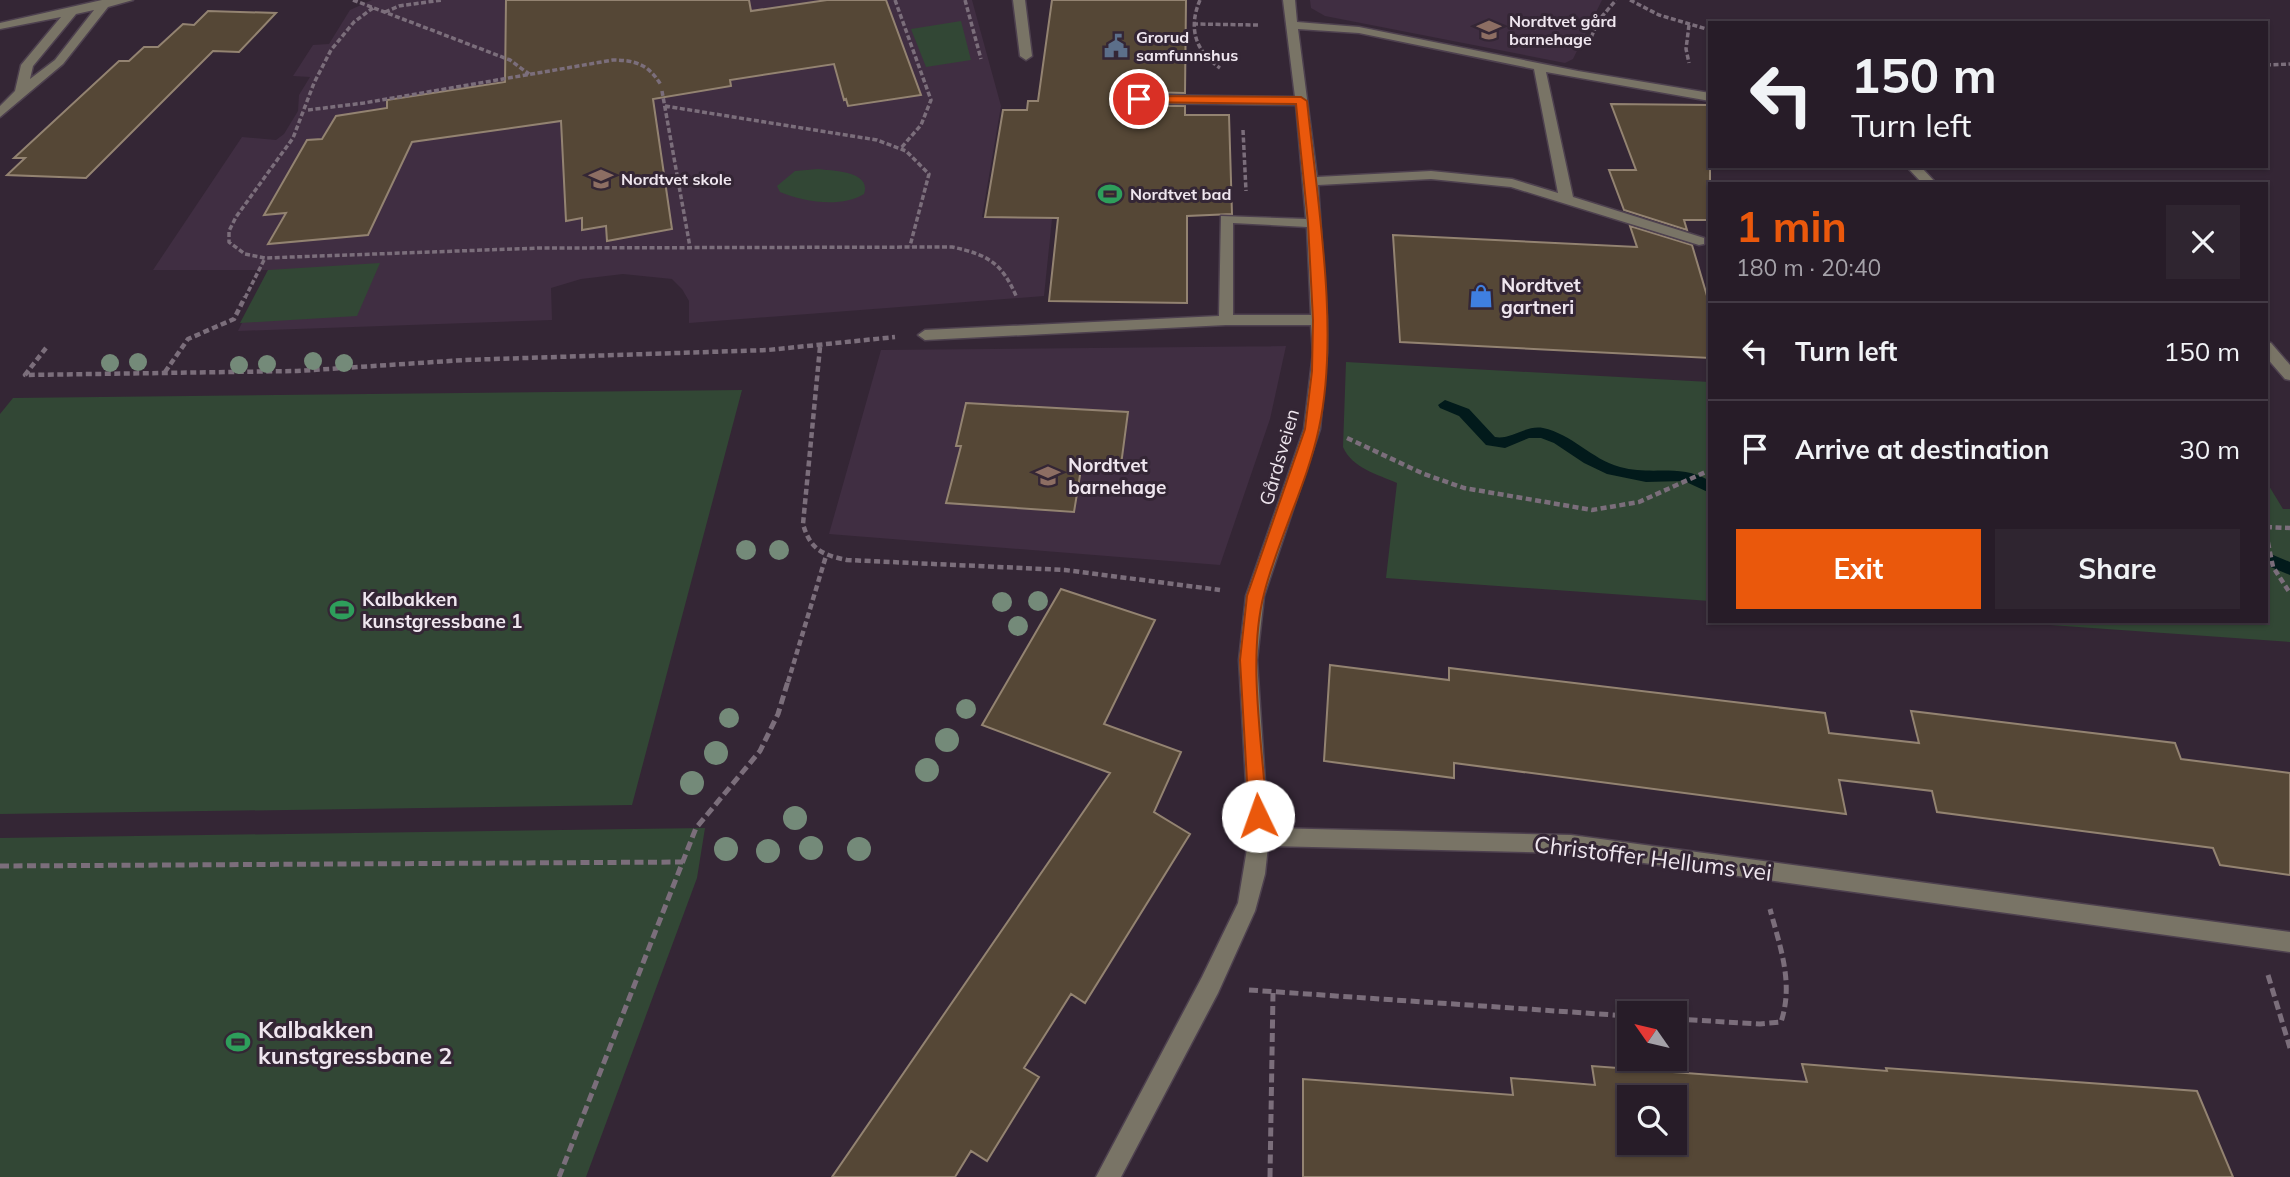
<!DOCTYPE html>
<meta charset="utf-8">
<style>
:root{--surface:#271c28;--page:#2f2530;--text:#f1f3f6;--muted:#a4a1a8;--line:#433a45;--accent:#ea580c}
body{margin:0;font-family:Mulish,sans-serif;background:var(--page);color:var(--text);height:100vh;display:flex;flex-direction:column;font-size:26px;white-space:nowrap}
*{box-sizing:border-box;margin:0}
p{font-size:23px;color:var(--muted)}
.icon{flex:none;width:38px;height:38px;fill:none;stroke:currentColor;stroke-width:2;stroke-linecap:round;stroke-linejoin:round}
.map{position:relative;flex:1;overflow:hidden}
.panel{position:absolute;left:1708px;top:182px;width:560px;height:441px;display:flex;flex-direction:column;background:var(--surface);border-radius:0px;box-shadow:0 2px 5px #0004,0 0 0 2px var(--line)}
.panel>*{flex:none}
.banner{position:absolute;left:1708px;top:21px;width:560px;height:147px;border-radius:0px;box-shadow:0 2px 5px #0004,0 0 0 2px var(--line);background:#271c28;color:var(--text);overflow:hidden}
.needle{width:46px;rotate:304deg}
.tools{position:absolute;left:1617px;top:1001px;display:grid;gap:14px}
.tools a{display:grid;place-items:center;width:70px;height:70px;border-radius:0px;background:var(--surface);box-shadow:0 2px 5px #0004,0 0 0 2px var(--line);font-size:35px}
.pin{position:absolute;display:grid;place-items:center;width:60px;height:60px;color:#fff;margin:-30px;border:4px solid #fff;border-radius:50%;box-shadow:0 2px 7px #0007}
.me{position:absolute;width:77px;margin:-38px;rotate:357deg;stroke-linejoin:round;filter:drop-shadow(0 0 5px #0008)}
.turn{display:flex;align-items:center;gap:24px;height:147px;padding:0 28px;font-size:32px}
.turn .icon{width:91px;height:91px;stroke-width:2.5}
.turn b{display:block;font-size:49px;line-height:60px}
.round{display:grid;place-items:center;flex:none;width:74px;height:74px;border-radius:0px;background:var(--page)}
.summary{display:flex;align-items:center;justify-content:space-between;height:119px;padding:0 28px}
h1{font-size:42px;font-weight:700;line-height:52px;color:var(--accent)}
.button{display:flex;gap:14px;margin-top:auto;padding:14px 28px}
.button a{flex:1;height:80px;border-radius:0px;background:var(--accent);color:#fff;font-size:28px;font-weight:700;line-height:80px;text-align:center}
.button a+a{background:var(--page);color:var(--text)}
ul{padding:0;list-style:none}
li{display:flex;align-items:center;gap:21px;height:98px;padding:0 28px;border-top:2px solid var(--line)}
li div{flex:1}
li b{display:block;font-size:26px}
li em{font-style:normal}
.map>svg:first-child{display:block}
.built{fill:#402e42}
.green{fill:#324735}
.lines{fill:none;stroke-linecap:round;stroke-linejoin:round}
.stream{fill:#021a1b;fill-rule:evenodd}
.building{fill:#554736;stroke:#938371;stroke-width:2;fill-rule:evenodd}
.minor-casing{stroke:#4e414f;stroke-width:3}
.path-far2{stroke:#7b6e7b;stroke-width:3.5;stroke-dasharray:5 2.5;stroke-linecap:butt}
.path-far1{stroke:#7b6e7b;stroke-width:4.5;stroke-dasharray:6 3.5;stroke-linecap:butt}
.path{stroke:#7b6e7b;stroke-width:5;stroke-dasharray:9 4.5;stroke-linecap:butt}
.minor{fill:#797466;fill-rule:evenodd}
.tree{fill:#748a79}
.route{fill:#ea580c;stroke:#983908;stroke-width:2}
.labels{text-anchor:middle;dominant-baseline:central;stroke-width:6;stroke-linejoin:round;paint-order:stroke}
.far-poi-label{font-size:16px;font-weight:bold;fill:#efe6ef;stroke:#342635;text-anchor:start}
.poi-label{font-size:19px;font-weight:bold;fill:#efe6ef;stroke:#342635;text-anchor:start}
.street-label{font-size:19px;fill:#efe6ef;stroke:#342635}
.near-street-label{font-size:23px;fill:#efe6ef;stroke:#342635}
.near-poi-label{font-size:23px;font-weight:bold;fill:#efe6ef;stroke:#342635;text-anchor:start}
</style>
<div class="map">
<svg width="2290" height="1177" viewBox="0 0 2290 1177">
<rect width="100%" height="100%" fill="#342635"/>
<!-- built -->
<path class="built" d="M372,0h600l29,106 -19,111 70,2 -8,77 -355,27v-22l-7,-12 -10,-10 -49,-5 -42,5 -30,9 1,32 -314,11 30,-61h-115l89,-133 34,3 8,-6 14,-23 1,-16 11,-18 -17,-1 20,-31 16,-1 21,-34z
M1310,0h292l-29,59 -8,4 -240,-47 -14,-8z
M1286,346l-16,73 -50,146 -391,-31 52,-184z"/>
<!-- green -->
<path class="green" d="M961,21l10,39 -45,7 -15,-38z
M818,169c15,2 54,2 46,25 -22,14 -61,8 -84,-2l-3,-6 18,-15z
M380,263l-23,53 -117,7 28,-53z
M1346,362l364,20v219l-324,-23 11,-95c-20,-9 -45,-15 -54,-36z
M742,390l-110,415 -632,9v-400l13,-16z
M2266,481l17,28h7v133l-298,-21h274z
M705,828l-8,50 -111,299h-586v-339z"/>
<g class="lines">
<!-- stream -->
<path class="stream" d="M1445,400l24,9 26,28c16,3 30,-12 48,-9 29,6 48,31 77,39 32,9 59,-4 90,14v12l-26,-12 -38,1 -39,-8 -23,-11 -30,-20 -13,-5h-12l-24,10 -19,-3 -27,-29 -19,-8 -2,-3z
M2266,552l24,10v13l-24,-10z"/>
</g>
<!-- building -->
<path class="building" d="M506,0h243l2,11 76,-11h59l35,95 -73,11 -2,-7 -2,1 -10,-36 -104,16 1,6 -78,13 19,130 -65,12 -1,-15 -24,4v-12l-16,3 -5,-100 -149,21 -44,93 -100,9 18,-31 -22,2 43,-75 15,-1 14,-23 51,-8v-8l118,-18z
M1052,0h134l-1,93 -46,-1 -8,8 8,6h46v9h44l3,99 -45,2v87l-138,-2 9,-83 -73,-1 18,-107h24l1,-9h10z
M208,11l68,2 -37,39 -26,-1 -127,127 -79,-3 18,-17h-11l105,-97h10l15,-14h14l25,-23 11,1z
M1611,104l99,1v115h-26l3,10 -63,-20 -15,-40h27z
M1630,226l62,19 18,61v52l-310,-16 -7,-107 244,12z
M966,403l162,9 -7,53 -39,-2 -8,49 -128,-9 15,-57h-5z
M1061,589l94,31 -51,104 77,28 -27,60 36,22 -105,169 -14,-9 -47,74 15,9 -52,84 -16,-10 -16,26h-123l278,-404 -128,-48z
M1330,665l119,15v-12l376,45 4,20 90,10 -8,-32 264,32 6,16 109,14v102l-70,-10 -7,-17 -276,-36 -5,-21 -93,-11 7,34 -392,-51v15l-130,-17z
M1802,1064l85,7 -1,-3 311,23 36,86h-930v-98l210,16 -2,-17 84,7 -3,-19 215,16zM1629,1097h46v46h-46z"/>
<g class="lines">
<!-- minor casing -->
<g class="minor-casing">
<path id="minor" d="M102,0h31l-25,7 -45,57 -63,53v-11l15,-15 6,-26 40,-48 -61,12v-6zM94,10l-39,50 -25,19 3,-13 43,-52z
M1013,0h12l7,56 -6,4 -6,-4z
M1283,0h12l2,22 62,5 219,44 132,22v8l-164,-29 27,125 131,41v6l-5,1 -188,-58 -80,-8 -113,6 9,135v33l-7,76 -56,167 -7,64 11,168 303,7 719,97v20l-719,-99 -303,-7 -3,28 -10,37 -37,82 -97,184h-25l106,-200 36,-74 11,-66 -10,-177 7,-64 58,-167 9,-76 -2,-28h-85l-301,15 -7,-5 7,-5 294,-14 2,-100 85,3 -10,-114 -157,-2 -6,-4 6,-4 156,2zM1298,29l61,4 175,36 24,124 -46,-14 -81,-8 -114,6zM1233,223l74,4 4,88h-78z
M1906,166h14l17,18h-14z
M2266,342l5,1 19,22v15l-5,-1 -19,-22z"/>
</g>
<!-- path-far2 -->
<path class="path-far2" d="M353,0l157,60 19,14
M895,0l36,100 -10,25 -20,23
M965,0l16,59
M1200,0c-12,28 -5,51 20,68
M1630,0l29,15 51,15
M373,8l-19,14 -23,28 -17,33 -21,55 -57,79 -7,14v11l16,12 20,4 275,-10 412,-1c37,8 50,16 65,51
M385,12l14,-6 43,-6
M1193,24l65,1
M1689,25l-3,24 3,14
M1588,44l11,-24 17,-20
M2266,65l24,-1
M662,91l28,156
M665,106l212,34 29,11 23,23 -19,72
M308,110l56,-7 249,-43c23,0 36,5 48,25
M1243,130l3,61
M245,298l20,-40"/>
<!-- path-far1 -->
<path class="path-far1" d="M820,347l-17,177c7,25 19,31 44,36l218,10 155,20
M46,348l-21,27 272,-4 168,-11 303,-10 127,-13
M165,372l23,-33 46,-20 11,-22
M1347,438l77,36 40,14 128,22 47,-8 71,-32
M2266,527l24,1
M2266,533l7,34 17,26
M788,682l38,-126"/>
<!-- path -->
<path class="path" d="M0,866l683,-4
M2268,975l22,73
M1249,990l380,26
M1675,1019l85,5 21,-2c13,-39 -1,-75 -11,-113
M559,1177l137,-349 64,-77 18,-37 10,-33
M1270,1177l3,-184"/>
<!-- minor -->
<use href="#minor" class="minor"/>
</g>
<!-- trees -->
<g class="tree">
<circle cx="313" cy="361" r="9"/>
<circle cx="138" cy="362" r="9"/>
<circle cx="110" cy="363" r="9"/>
<circle cx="344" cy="363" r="9"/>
<circle cx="267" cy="364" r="9"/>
<circle cx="239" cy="365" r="9"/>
<circle cx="746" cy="550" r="10"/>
<circle cx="779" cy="550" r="10"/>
<circle cx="1038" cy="601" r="10"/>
<circle cx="1002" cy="602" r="10"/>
<circle cx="1018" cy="626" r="10"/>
<circle cx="966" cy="709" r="10"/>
<circle cx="729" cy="718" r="10"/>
<circle cx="947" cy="740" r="12"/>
<circle cx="716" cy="753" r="12"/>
<circle cx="927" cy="770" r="12"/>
<circle cx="692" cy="783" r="12"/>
<circle cx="795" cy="818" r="12"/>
<circle cx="811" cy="848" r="12"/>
<circle cx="726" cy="849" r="12"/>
<circle cx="859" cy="849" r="12"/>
<circle cx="768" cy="851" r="12"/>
</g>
<!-- route -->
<path class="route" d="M1139,96l162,1 6,4c10,98 33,231 12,327 -12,57 -41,110 -55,166 -17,65 -1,155 3,222l-2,6 -7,2 -6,-2 -3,-6 -9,-156 7,-64 58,-167 7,-58 1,-51 -5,-97 -12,-119 -161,-2 -2,-3z"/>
<!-- icons -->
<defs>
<g id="school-bare" transform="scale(1.89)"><path d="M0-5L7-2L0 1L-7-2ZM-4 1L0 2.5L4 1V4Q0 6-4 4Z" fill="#8d6e63" stroke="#342635" stroke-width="2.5" paint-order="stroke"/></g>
<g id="civic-bare" transform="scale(1.89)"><path d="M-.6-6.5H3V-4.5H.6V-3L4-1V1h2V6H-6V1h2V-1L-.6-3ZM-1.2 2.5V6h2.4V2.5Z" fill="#5c6f8a" stroke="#342635" stroke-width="2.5" paint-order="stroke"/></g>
<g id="stadium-bare" transform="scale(1.89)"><path d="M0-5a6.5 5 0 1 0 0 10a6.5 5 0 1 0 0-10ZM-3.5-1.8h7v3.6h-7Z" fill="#2e9e5b" stroke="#342635" stroke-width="2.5" paint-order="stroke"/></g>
<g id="shop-bare" transform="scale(1.89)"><path d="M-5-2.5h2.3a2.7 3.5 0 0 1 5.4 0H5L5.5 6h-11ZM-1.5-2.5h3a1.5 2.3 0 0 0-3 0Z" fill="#3f7fe0" stroke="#342635" stroke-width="2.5" paint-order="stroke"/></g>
</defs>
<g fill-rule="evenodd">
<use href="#school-bare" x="1489" y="30"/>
<use href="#civic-bare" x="1116" y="46"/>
<use href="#school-bare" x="601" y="179"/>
<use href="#stadium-bare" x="1110" y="194"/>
<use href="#shop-bare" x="1481" y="296"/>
<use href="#school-bare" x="1048" y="476"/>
<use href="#stadium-bare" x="342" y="610"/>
<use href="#stadium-bare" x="238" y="1042"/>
</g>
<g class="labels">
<!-- far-poi labels -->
<g class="far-poi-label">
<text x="1509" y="21">Nordtvet gård<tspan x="1509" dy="18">barnehage</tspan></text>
<text x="1136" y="37">Grorud<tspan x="1136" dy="18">samfunnshus</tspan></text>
<text x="621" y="179">Nordtvet skole</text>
<text x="1130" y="194">Nordtvet bad</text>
</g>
<!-- poi labels -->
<g class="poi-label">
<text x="1501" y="285">Nordtvet<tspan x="1501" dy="22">gartneri</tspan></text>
<text x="1068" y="465">Nordtvet<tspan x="1068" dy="22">barnehage</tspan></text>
<text x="362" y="599">Kalbakken<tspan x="362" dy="22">kunstgressbane 1</tspan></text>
</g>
<!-- street labels -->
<g class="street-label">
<text transform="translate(1279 457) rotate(-74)">Gårdsveien</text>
</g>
<!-- near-street labels -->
<g class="near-street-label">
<text transform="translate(1653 858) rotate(7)">Christoffer Hellums vei</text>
</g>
<!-- near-poi labels -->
<g class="near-poi-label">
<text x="258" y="1029">Kalbakken<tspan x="258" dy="26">kunstgressbane 2</tspan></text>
</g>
</g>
</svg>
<div class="tools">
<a><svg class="needle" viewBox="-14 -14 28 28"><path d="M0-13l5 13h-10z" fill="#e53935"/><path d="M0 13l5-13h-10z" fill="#a4a1a8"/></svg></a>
<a><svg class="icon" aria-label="search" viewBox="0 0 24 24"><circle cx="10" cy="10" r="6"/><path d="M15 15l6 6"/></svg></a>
</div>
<div class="pin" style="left:1139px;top:99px;background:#d93025"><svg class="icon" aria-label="arrive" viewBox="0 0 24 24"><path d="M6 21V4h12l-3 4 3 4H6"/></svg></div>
<svg class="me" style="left:1258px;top:816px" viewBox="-20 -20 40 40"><circle r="19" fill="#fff"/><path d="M0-13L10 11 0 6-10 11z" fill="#ea580c"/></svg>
<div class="banner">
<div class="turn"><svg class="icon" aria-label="left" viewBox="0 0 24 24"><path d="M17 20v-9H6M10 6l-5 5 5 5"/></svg><div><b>150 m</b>Turn left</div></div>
</div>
<section class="panel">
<div class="summary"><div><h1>1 min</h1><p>180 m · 20:40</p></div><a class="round"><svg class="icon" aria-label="close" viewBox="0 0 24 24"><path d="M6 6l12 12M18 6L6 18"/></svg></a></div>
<ul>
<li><svg class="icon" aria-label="left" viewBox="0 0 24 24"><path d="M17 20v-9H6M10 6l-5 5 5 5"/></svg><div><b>Turn left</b></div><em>150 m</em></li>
<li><svg class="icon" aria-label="arrive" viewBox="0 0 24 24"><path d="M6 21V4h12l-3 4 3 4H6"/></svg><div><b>Arrive at destination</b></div><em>30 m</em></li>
</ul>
<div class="button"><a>Exit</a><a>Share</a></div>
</section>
</div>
